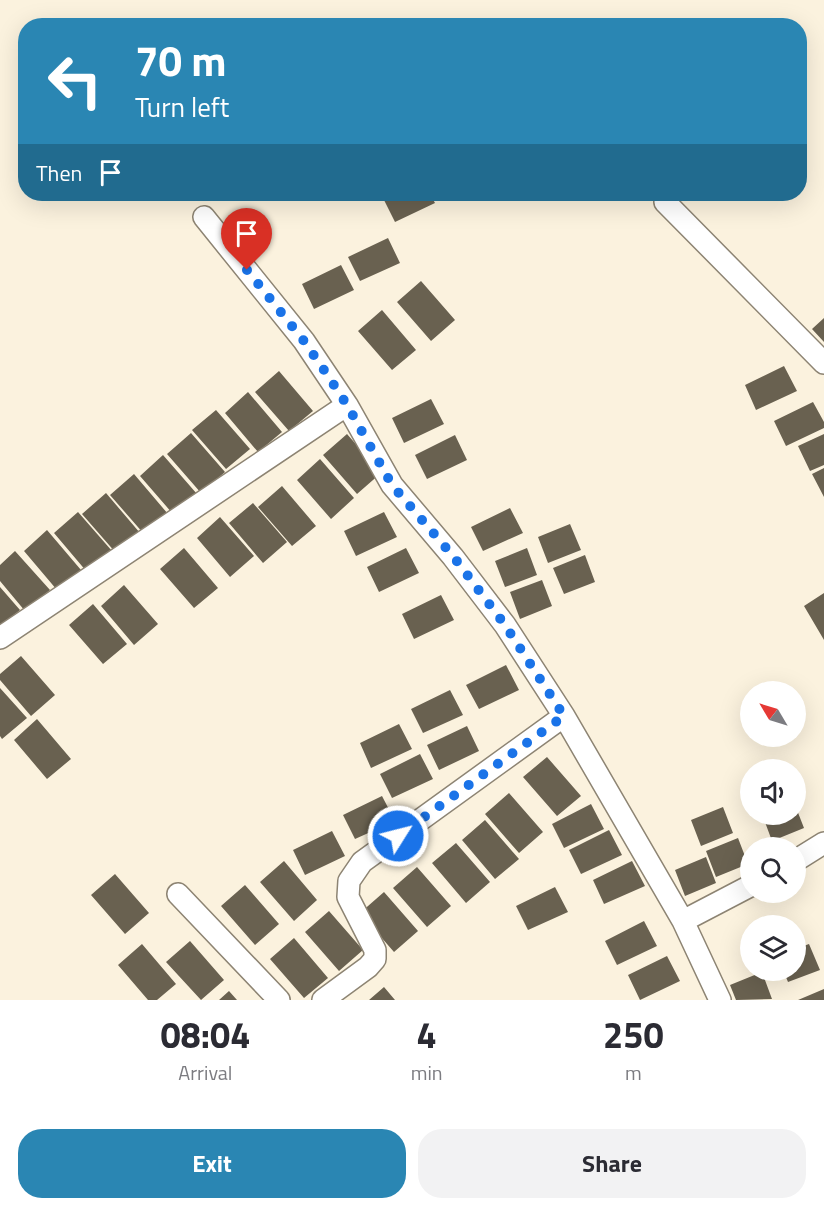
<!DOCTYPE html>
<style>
:root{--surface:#fff;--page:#f2f2f3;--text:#2b2b33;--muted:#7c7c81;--accent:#2a86b3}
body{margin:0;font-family:"Titillium Web",sans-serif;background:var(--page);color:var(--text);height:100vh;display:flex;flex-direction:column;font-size:22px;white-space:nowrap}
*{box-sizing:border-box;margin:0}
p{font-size:20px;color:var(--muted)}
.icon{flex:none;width:33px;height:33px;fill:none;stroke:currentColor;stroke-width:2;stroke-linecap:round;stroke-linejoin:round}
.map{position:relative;height:1000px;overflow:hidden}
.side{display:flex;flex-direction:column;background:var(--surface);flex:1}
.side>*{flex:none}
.guide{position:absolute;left:18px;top:18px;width:789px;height:183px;border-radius:24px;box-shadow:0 6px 24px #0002;background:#2a86b3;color:#fff;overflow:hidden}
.needle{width:39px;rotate:308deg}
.fabs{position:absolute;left:740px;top:681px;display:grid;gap:12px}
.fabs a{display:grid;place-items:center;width:66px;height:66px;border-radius:50%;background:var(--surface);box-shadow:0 6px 24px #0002;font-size:30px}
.pin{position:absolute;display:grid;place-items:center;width:51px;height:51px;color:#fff;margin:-62px -26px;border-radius:50% 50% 50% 0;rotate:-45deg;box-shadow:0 0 6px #0007}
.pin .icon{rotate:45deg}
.me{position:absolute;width:66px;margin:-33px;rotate:54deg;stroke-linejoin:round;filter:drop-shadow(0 0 4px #0008)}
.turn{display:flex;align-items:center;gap:21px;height:126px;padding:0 18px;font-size:27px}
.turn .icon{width:78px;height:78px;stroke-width:2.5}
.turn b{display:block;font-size:42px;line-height:51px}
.then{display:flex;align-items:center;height:57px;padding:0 18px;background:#0003;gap:12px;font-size:22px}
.eta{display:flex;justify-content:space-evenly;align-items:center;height:102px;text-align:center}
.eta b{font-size:36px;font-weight:700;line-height:42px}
.primary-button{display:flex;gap:12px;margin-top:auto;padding:12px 18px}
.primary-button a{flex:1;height:69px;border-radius:24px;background:var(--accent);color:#fff;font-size:24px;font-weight:700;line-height:69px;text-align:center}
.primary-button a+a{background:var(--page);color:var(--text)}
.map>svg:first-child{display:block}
.building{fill:#696150}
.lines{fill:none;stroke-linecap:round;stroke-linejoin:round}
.minor-casing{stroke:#8d8473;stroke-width:24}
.minor{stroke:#fff;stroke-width:21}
.route{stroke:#1a73e8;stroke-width:10;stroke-dasharray:0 18}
</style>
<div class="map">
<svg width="824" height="1000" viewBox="0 0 824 1000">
<rect width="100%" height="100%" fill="#fbf2de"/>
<!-- building -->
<path class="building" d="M391,194h39l5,9 -40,19 -12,-24z
M388,238l12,25 -40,18 -12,-24z
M341,265l13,25 -40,19 -12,-25z
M421,281l34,39 -24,21 -34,-39z
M382,310l34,40 -24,20 -34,-39z
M824,318v24l-12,-13z
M784,366l13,25 -41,19 -11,-25z
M279,371l34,40 -24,20 -34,-39z
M248,392l34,40 -24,20 -33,-39z
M431,399l13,25 -40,19 -12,-25z
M813,402l11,20v6l-38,18 -12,-25z
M216,410l34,39 -24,20 -34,-39z
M191,433l34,39 -24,21 -34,-39z
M347,434l34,39 -24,21 -34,-39z
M824,434v31l-14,6 -12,-25z
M455,435l12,25 -40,19 -12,-24z
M163,455l34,39 -24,20 -33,-38z
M320,459l34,39 -23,21 -34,-39z
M824,468v29l-12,-23z
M134,474l34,40 -24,20 -34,-39z
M282,486l34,40 -24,20 -34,-39z
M106,493l34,40 -24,20 -34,-39z
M253,503l34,39 -24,21 -34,-40z
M510,508l13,25 -40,18 -12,-24z
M78,512l34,39 -25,21 -33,-39z
M384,512l13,25 -41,19 -12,-25z
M220,517l34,39 -24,21 -33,-39z
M570,524l11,26 -33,13 -10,-26z
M47,530l34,40 -24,20 -33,-39z
M184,548l34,40 -24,20 -34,-39z
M406,548l13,25 -40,19 -12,-25z
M527,548l10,27 -32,12 -10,-26z
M15,551l35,39 -25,21 -25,-30v-16z
M585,555l10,27 -31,12 -11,-26z
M542,580l10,26 -32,13 -10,-27z
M124,585l34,39 -24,21 -33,-39z
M0,587l20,23 -20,17z
M824,593v47l-20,-34z
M441,595l13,25 -40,19 -12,-25z
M93,604l34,40 -24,20 -34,-39z
M21,656l34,39 -24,21 -31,-36v-6z
M506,665l13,25 -40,19 -13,-24z
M0,688l27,30 -25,21 -2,-3z
M450,690l13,25 -40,18 -12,-24z
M37,719l34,40 -24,20 -33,-39z
M399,724l13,25 -41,19 -11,-25z
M467,726l12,25 -40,19 -12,-25z
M420,754l13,25 -41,19 -12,-24z
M547,757l34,39 -24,20 -34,-39z
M509,793l34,39 -24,21 -34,-39z
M382,796l13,25 -40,18 -12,-24z
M591,804l13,25 -40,19 -12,-24z
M795,805l9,23 -32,13 -10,-27h33z
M723,807l10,26 -32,13 -10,-26z
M485,820l34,39 -24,20 -33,-39z
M609,830l13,25 -41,19 -12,-24z
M332,831l13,25 -40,19 -12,-25z
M738,838l10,26 -32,13 -10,-26z
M456,843l34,39 -24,21 -34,-40z
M706,857l10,26 -31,13 -10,-26z
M284,861l33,39 -23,21 -34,-39z
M632,861l13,25 -41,18 -11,-24z
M417,867l34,39 -24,21 -34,-39z
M115,874l34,39 -24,21 -34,-39z
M245,885l34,39 -24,21 -34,-39z
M555,887l13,25 -40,18 -12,-24z
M384,892l34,39 -24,21 -34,-39z
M329,911l34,39 -24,21 -34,-39z
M644,921l13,25 -40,19 -12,-24z
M294,938l34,40 -24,20 -34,-39z
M190,941l34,39 -23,20 -35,-38z
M142,944l34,40 -19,16h-9l-30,-35z
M809,944l11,26 -32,12 -5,-12h12v-21z
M667,956l13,25 -40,19 -12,-25z
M762,972l10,27 -36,1 -6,-15z
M384,987l11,13h-26z
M824,989v11h-26z
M229,991l8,9h-18z"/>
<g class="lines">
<!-- minor casing -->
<g class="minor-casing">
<path id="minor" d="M665,202l159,161
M204,217l100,124 43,64 45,80 61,72 52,68 59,91 119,205 37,79
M0,638l347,-233
M795,861l29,-18
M178,894l101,106
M683,921l67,-35
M323,1000l45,-33 7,-8v-9l-27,-53 1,-16 13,-19 202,-146"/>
</g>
<!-- minor -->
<use href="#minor" class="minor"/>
</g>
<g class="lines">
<!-- route -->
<path class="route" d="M247,270l57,71 22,32 21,32 45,80 61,71 52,69 59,91 -166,120"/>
</g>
</svg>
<div class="fabs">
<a><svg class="needle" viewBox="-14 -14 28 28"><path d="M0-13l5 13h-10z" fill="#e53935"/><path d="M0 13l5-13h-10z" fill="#7c7c81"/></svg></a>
<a><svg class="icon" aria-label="sound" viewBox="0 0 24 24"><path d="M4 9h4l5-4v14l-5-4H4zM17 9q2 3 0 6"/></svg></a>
<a><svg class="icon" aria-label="search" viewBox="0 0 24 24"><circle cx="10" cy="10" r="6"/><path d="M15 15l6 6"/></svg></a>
<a><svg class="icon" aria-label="layers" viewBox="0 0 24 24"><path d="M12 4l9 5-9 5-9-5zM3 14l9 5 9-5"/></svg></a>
</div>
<div class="pin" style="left:247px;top:270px;background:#d93025"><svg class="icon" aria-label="arrive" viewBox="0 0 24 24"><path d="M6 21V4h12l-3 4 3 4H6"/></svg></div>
<svg class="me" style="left:398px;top:836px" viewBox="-20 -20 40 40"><circle r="17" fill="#1a73e8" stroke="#fff" stroke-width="3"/><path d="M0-11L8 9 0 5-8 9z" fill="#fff"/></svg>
<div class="guide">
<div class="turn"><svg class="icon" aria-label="left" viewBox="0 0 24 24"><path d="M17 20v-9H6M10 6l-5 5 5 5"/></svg><div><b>70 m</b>Turn left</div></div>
<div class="then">Then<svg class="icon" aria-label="arrive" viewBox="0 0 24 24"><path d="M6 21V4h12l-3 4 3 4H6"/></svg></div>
</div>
</div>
<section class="side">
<div class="eta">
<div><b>08:04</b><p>Arrival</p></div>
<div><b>4</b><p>min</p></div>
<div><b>250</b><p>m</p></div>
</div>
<div class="primary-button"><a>Exit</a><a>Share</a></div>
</section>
